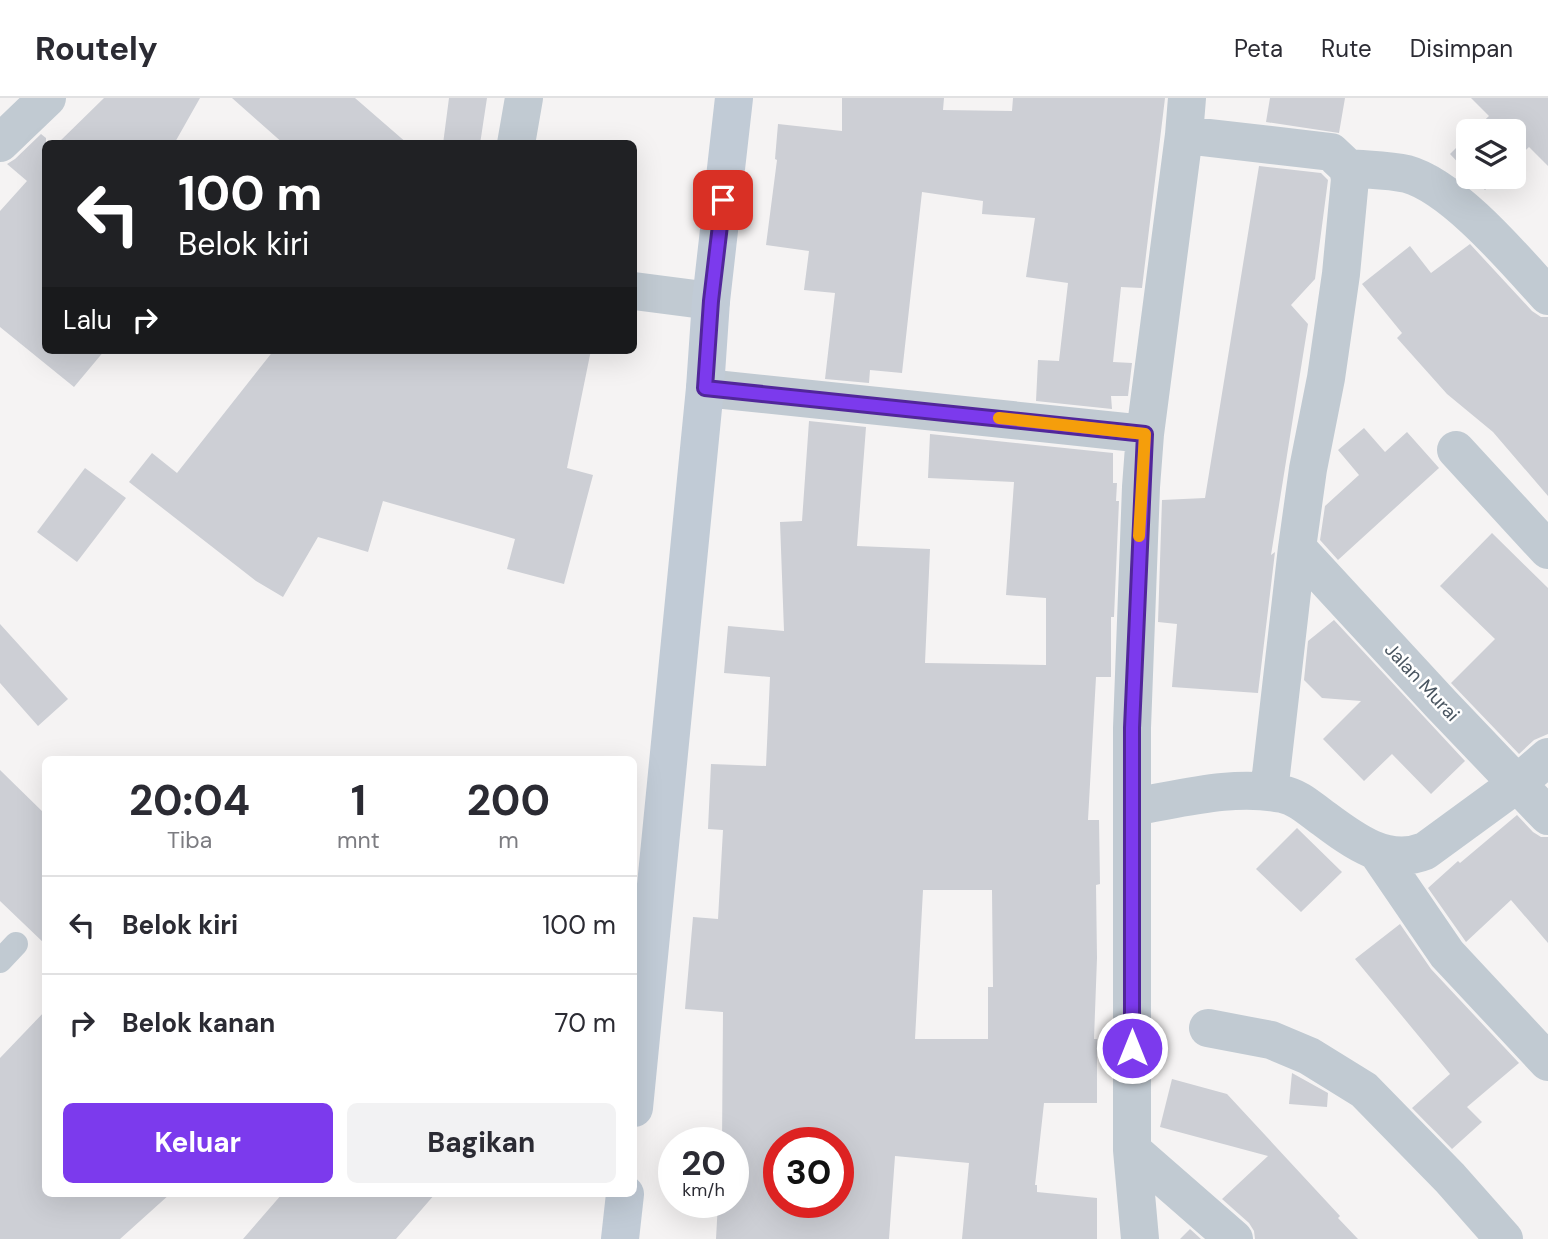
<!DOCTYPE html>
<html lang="id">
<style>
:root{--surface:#fff;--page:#f2f2f3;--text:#2b2b33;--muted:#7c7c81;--line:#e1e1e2;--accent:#7c3aed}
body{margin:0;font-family:"DM Sans",sans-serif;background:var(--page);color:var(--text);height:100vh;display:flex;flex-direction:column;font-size:26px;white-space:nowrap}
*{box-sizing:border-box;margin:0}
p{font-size:23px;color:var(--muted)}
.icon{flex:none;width:38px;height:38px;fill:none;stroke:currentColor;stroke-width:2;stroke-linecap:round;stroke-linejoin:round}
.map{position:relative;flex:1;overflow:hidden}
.side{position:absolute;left:42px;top:658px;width:595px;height:441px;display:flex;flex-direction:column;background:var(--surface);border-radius:10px;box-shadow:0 7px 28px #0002}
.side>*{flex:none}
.banner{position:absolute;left:42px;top:42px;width:595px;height:214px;border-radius:10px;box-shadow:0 7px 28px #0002;background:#202124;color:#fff;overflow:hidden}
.tools{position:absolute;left:1456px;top:21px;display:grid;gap:14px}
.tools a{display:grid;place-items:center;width:70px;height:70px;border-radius:10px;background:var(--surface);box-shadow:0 7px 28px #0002;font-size:35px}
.speed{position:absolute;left:658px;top:1029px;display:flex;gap:14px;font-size:35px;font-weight:700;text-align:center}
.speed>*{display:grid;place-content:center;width:91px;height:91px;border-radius:50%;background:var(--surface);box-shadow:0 7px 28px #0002;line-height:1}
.speed small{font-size:18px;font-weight:400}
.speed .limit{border:10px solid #d22;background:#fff;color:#111}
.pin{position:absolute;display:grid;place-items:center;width:60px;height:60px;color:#fff;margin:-30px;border-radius:14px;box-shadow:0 4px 10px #0006}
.me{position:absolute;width:77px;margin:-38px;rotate:0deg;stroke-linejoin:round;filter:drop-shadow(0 0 5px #0008)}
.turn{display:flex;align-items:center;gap:24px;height:147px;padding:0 21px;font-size:32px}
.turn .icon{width:91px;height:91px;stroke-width:2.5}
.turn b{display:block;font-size:49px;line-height:60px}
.then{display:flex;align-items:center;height:66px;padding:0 21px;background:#0003;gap:14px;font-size:26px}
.eta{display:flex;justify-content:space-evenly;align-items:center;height:119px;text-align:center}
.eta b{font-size:42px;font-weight:700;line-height:49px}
.button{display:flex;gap:14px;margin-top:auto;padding:14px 21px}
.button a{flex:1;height:80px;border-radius:10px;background:var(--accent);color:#fff;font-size:28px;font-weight:700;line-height:80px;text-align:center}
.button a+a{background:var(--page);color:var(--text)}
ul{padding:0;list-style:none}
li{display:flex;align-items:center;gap:21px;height:98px;padding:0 21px;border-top:2px solid var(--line)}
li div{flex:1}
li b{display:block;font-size:26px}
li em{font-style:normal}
header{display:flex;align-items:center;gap:42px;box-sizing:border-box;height:98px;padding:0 35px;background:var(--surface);border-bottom:2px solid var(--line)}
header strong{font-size:33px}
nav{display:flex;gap:38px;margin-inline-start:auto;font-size:24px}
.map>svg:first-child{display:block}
.building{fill:#cdcfd5;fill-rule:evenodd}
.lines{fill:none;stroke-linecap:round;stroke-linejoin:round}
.lane{stroke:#c1cad2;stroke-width:24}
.street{stroke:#c1cad2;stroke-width:38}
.secondary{stroke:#c1cbd6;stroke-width:38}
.route-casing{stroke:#51269a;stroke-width:18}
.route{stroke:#7c3aed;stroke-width:12}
.slow{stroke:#f59e0b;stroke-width:12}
.labels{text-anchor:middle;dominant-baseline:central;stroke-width:5;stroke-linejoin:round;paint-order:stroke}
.street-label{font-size:19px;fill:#4a5661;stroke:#fff}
</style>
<header>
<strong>Routely</strong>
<nav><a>Peta</a><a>Rute</a><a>Disimpan</a></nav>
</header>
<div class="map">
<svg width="1548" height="1141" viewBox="0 0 1548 1141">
<rect width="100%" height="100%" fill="#f5f3f3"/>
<!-- building -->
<path class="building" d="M104,0h96l-26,46h-117z
M232,0h123l53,46h-124z
M449,0h38l-7,46h-37z
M842,0h102l-1,12 69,1 1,-13h152l-23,190 -21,-1 -8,75 19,1 -4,33h-17l1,13 -76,-8 2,-41 21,1 9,-78 -42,-6 9,-59 -53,-4 1,-13 -61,-9 -20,181 -32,-3 -1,13 -44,-4 10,-86 -31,-3 5,-39 -43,-6 11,-85 -2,-1 3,-35 64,7z
M1270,0h75l-6,35 -73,-11z
M1471,0h77v68l-19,-19 -15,14v-30h-41l16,-15z
M41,36l5,4v212h59l-31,37 -74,-60v-116l27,-30 -20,-17 8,-5z
M1468,38v37l-18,-19z
M1259,68l62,7 7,7 -13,99 -24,26 17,19 -37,231 4,-3 -17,141 -86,-6 5,-63 -19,-2 4,-122 43,-2z
M1472,79h26l-13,13z
M1470,146l62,67 9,6h7v179l-55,-64 -46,-38 -50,-56 5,-5 -40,-49 48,-38 21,27z
M274,252h317l-24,118 26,7 -29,109 -57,-15 8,-30 -132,-38 -15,51 -50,-15 -35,60 -27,-16 -127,-99 23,-29 25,20z
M809,323l57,6 -9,119 73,3 -5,114 121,2v-67l-40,-3 8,-113 -86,-4 2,-44 183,19v30h4l-1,18h3l-5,116h-3v60h-15l-8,143h11l1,64 -4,1 1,73 -3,81h3v64h-53l-9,82h2v7l60,6v41h-135l7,-76 -74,-7 -6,83h-173l2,-37h15v-59h-11l1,-131 -38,-3 8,-92 25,2 5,-89 -15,-1 3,-65 55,2 4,-89 -46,-4 4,-47 56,5 -4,-109 22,-1zM923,792h69l1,97h-5v52h-73zM779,1045h59v59h-59z
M1364,330l21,24 22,-20 32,36 -101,92 -18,-20 5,-34 34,-31 -21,-25z
M85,370l41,30 -49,64 -40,-30z
M1492,435l56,55v146l-14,6 -15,14 -68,-71 44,-44 -55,-53z
M1334,522l131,141 -34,33 -39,-40 -28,27 -41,-42 38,-38 -39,-3 -18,-18 4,-39z
M0,526l68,75 -30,27 -38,-43z
M0,672l46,45v130l-46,-44z
M1517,717l16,17 8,5h7v106l-37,-43 -45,42 -38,-54 30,-27 2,2z
M1297,730l45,44 -41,40 -45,-43z
M1400,826l31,45 88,94 -52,44 15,15 -30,27 -40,-41 38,-34 -95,-115z
M46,912v184h124l-50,45h-120v-181z
M1292,975l36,20 -1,14 -38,-3z
M1172,981l55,15 113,122 -2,2 20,21h-103l-1,-8 -5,-8 -27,-24 46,-43 -108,-29z
M282,1096h153l-39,45h-153z
M1190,1131l11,10h-21z"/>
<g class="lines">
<!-- lane -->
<path class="lane" d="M0,863l16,-17"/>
<!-- street -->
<path class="street" d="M1184,37l147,17 17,16 2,11 -9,95 -15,104 -18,91 -11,79 -28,244
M0,45l47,-45
M516,46l8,-46
M1348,70c19,2 41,2 59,6 47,13 108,86 141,122
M634,193l77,10
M705,290l440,46
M1456,352l92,100
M1297,450l144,156 107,112
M1132,709c49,-8 101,-23 150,-13 15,3 25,12 37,21 31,23 66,52 106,36l93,-68 30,-26
M1378,755l69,101 101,108
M1208,930l63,12 38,16 55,34 86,88 54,61
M1132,1052l102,89
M1140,1141l-8,-89v-422l9,-241 4,-53 39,-299 3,-37"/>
<!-- secondary -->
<path class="secondary" d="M634,1010l71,-720 6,-87 23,-203
M620,1141l5,-45"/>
</g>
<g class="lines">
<!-- route casing -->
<g class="route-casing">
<path id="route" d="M723,102l-12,101 -6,87 440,46 -13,294v320"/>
</g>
<!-- route -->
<use href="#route" class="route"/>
<!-- slow -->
<path class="slow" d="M999,320l146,16 -6,102"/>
</g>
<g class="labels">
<!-- street labels -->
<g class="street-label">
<text transform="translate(1422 584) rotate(47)">Jalan Murai</text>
</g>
</g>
</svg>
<div class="tools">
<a><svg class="icon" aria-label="layers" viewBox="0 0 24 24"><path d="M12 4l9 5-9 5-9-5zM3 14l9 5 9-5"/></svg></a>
</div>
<div class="speed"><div>20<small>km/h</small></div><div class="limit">30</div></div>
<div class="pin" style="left:723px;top:102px;background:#d93025"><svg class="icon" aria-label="arrive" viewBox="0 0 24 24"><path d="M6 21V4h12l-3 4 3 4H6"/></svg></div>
<svg class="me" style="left:1132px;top:950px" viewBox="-20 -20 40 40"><circle r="17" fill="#7c3aed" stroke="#fff" stroke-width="3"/><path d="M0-11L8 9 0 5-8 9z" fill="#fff"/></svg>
<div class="banner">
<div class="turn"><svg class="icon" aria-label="left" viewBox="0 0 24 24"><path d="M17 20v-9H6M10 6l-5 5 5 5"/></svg><div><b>100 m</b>Belok kiri</div></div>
<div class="then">Lalu<svg class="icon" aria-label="right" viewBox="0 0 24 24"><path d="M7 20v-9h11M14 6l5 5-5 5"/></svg></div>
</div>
<section class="side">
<div class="eta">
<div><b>20:04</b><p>Tiba</p></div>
<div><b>1</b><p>mnt</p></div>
<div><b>200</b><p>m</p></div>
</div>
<ul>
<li><svg class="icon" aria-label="left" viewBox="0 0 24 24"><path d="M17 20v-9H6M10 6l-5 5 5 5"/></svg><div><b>Belok kiri</b></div><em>100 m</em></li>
<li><svg class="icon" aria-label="right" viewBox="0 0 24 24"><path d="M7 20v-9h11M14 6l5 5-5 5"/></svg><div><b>Belok kanan</b></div><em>70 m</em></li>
</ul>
<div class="button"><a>Keluar</a><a>Bagikan</a></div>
</section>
</div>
